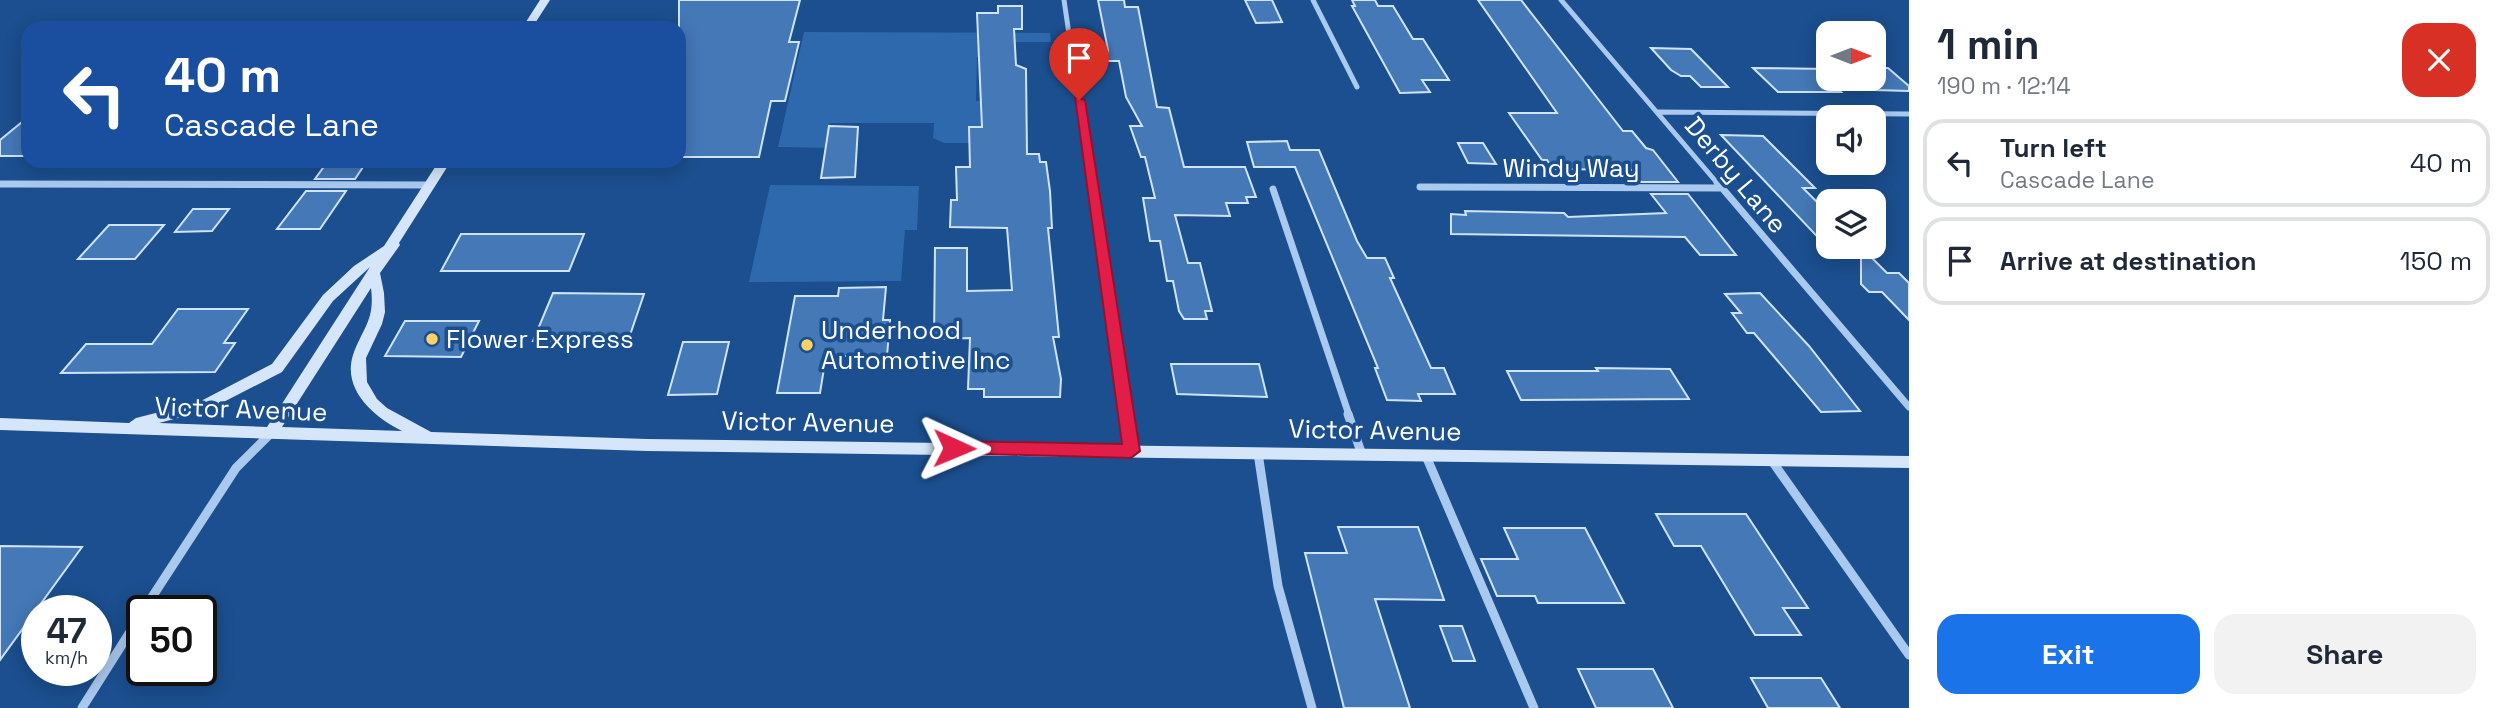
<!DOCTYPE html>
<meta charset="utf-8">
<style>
:root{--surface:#fff;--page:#f2f2f3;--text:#1f2937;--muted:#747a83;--line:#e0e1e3;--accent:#1a73e8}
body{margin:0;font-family:"Space Grotesk",sans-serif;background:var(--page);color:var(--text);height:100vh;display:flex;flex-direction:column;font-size:26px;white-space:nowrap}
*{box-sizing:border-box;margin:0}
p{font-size:23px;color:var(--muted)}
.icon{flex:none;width:38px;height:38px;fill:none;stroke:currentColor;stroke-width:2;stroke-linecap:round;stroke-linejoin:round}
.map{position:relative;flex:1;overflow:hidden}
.panel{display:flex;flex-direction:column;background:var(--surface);width:595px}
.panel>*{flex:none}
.guide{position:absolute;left:21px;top:21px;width:665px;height:147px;border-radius:21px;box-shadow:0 4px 18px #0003;background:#1a4fa0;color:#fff;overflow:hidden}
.needle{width:46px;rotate:90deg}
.controls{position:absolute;left:1816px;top:21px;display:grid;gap:14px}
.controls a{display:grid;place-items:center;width:70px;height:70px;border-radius:14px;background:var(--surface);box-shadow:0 4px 18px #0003;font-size:35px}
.speed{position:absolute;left:21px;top:595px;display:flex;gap:14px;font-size:35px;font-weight:700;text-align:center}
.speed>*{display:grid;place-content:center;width:91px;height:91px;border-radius:50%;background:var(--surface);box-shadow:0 4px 18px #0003;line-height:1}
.speed small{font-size:18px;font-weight:400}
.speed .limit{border:4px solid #111;border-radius:10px;background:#fff;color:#111}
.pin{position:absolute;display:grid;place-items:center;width:60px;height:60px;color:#fff;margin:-72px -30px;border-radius:50% 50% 50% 0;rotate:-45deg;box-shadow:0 0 7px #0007}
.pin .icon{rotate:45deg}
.me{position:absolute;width:77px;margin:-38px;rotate:91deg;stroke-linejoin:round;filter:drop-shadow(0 0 5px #0008)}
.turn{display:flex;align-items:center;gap:24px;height:147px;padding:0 28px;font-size:32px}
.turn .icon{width:91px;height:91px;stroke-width:2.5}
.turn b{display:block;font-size:49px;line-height:60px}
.round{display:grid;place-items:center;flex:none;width:74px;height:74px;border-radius:21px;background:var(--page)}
.summary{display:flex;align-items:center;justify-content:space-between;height:119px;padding:0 28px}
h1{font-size:42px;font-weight:800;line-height:52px}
.action{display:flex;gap:14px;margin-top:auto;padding:14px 28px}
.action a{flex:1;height:80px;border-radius:21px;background:var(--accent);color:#fff;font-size:28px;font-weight:800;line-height:80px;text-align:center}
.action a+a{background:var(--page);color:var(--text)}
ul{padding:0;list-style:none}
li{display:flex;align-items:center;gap:21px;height:88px;margin:0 14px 10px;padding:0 14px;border:4px solid var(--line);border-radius:21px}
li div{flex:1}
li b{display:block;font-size:26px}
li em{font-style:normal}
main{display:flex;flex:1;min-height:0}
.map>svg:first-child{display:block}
.green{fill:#2e69ad}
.building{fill:#4478b7;stroke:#cfe3fa;stroke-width:2}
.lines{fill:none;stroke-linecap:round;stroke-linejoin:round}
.street-far2{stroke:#a9c9ee;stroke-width:5}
.street-far1{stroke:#a9c9ee;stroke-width:7}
.street{stroke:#a9c9ee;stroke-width:9}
.secondary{fill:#d6e6fa;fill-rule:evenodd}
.route{fill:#e11d48;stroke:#92132f;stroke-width:2}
.poi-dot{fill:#ffd166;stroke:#1b4f8f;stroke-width:2.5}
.labels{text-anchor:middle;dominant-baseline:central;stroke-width:7;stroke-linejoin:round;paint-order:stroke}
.street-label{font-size:26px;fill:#fff;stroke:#1b4f8f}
.poi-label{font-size:26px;fill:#fff;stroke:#1b4f8f;text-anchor:start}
</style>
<main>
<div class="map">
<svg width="1909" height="708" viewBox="0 0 1909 708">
<rect width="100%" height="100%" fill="#1b4f8f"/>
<!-- green -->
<path class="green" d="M804,32l246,1 1,9h-62l-1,14 -11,1 -1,44h8l9,26h-23l-1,16h-25l-11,-5 1,-15h-104l-4,16h5l1,9 -54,-1z
M770,185l149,1 -2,44h-12l-4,51 -152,1z"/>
<!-- building -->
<path class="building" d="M679,0h121l-11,42h10l-14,59h-14l-12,56h-80z
M1098,0h26l1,7h13l19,100 12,1 15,59h61l11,30h-10l2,6h-22l4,13 -55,-1 13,48h12l12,48h-7l2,8h-23l-5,-8 -6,-30h-6l-7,-40h-10l-7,-43h12l-10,-41h-4l-11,-31h12l-16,-29 -7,-36h-13l2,-11z
M1245,0h27l10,22 -26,1z
M1352,0h23l3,6h15l20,33h10l26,41h-27l8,12 -30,1 -48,-87h3z
M1478,0h43l102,131h9l14,17 7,2 25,32h-37l-9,-12 -79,-1 -6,-9h-5l-33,-47h48z
M998,6h24v23h-8l2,36 10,4 1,85h12l1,8h6l4,29 2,37h-4l11,109h-6l8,42 -1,18h-76v-8h-16l2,-51 -36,1 1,-91h32v43l45,-1 -5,-62 -57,-1 1,-27h6l-1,-33h14l-1,-40h13l-5,-114h21z
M1651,48l40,1 37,38h-27l-11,-11h-9l-10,-6z
M1753,68l76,1v12l12,11h-63z
M1874,68h14l21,18v5l-35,-1z
M28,117v39h-28v-16z
M829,126l29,1 -3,50 -34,1z
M1721,135l42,1 52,52h-12l26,26v35z
M1287,141l3,9h29l38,91 10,17h18l9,20h-4l41,90h13l11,26h-37l3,7 -34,-1 -12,-32h3l-83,-201h-41l-7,-25z
M1458,143h25l13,21 -28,-1z
M328,161h39l-12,18h-40z
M306,191h40l-26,38h-43z
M1651,194h37l48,61h-36l-15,-18 -234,-3v-20l15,1 -1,-4 99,2 4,4 98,-4z
M193,209h36l-17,22 -37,1z
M109,225h55l-29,34h-57z
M461,234h123l-15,37h-128z
M1861,247l26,26h12l10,10v37l-27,-28h-13l-8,-8z
M886,287l-3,33h7l-3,36h-61l-6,37h-43l18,-97h43l1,-8z
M553,293l91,1 -16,47h-95z
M1760,293l49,53 51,65 -39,1 -67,-79h-7l-15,-20h9l-16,-19z
M178,309h70l-24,34h11l-20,29 -154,1 25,-29h66z
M405,321h74l-18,36 -76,-1z
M683,342h46l-12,52 -49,1z
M1171,364h88l8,33 -90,-3z
M1596,368l74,1 19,30 -168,1 -14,-29h91z
M1656,514h90l62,94h-25l18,27h-46l-54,-89h-27z
M1338,527h80l26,73 -69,-1 35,109h-66l-39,-155h42z
M1504,528h81l39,75h-86l-3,-7h-38l-16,-37h37z
M0,546l82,1 -82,113z
M1440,626h22l13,35h-22z
M1578,669h75l20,39h-77z
M1751,678h70l19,30h-72z"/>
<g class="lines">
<!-- street-far2 -->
<path class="street-far2" d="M1064,0l27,184
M1313,0l44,87
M1561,0l157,184
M1658,112l251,2"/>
<!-- street-far1 -->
<path class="street-far1" d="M1091,182l35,233
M1717,182l192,225
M0,184l431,1
M1420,187l302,1
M1273,189l76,226"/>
<!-- street -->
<path class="street" d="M1125,414l6,37
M1348,414l14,41
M1258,453l20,133 34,122
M1426,456l108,252
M1772,461l137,194
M143,611l93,-143 34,-34
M82,708l60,-95"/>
<!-- secondary -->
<path class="secondary" d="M540,0h10l-18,28h-10z
M439,161h12l-52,82 1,2 -20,28 4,20 1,19 -3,12 -16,34 1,24 10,17 10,9 44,24 216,7 1262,17v12l-1262,-17 -647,-21v-12l129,5 7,-5 63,-16 73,-38 51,-69 31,-29 30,-20zM370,267l-103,160 -108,-4 49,-13 74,-38 51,-71zM371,288c4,33 -8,39 -18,67 -11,35 21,62 49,76l-120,-4z"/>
</g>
<!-- route -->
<path class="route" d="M1075,97l10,3 55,351 -9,7 -183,-5 -3,-5 3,-5 6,-2 168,3z"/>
<!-- markers -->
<g class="poi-dot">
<circle cx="432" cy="339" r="7"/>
<circle cx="807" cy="345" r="7"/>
</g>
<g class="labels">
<!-- street labels -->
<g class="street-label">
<text x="1571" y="168">Windy Way</text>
<text transform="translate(1736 175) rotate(50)">Derby Lane</text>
<text transform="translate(241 409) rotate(2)">Victor Avenue</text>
<text transform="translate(808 422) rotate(1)">Victor Avenue</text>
<text transform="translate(1375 430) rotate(1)">Victor Avenue</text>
</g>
<!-- poi labels -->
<g class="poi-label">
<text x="821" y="330">Underhood<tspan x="821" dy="30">Automotive Inc</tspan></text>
<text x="446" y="339">Flower Express</text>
</g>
</g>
</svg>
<div class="controls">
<a><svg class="needle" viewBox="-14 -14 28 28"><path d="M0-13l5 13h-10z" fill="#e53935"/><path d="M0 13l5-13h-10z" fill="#747a83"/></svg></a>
<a><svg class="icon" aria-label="sound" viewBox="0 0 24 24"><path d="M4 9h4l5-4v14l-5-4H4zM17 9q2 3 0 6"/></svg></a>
<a><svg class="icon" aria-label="layers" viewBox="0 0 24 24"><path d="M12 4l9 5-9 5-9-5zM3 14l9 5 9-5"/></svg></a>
</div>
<div class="speed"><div>47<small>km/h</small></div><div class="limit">50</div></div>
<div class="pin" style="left:1079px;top:100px;background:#d93025"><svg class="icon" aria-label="arrive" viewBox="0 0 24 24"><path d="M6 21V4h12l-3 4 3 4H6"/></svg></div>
<svg class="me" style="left:954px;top:448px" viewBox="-20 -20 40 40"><path d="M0-17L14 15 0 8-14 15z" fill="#e11d48" stroke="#fff" stroke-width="4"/></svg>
<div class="guide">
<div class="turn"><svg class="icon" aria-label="left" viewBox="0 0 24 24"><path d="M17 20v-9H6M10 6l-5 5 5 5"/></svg><div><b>40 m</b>Cascade Lane</div></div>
</div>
</div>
<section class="panel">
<div class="summary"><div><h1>1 min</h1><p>190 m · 12:14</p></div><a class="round" style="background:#d93025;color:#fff"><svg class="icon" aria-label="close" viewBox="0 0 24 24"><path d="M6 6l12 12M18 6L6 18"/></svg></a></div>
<ul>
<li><svg class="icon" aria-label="left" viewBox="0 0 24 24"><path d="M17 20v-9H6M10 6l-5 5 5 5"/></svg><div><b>Turn left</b><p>Cascade Lane</p></div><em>40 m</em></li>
<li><svg class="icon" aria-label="arrive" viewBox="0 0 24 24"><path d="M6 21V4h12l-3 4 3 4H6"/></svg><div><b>Arrive at destination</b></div><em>150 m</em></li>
</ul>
<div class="action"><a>Exit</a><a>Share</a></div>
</section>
</main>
